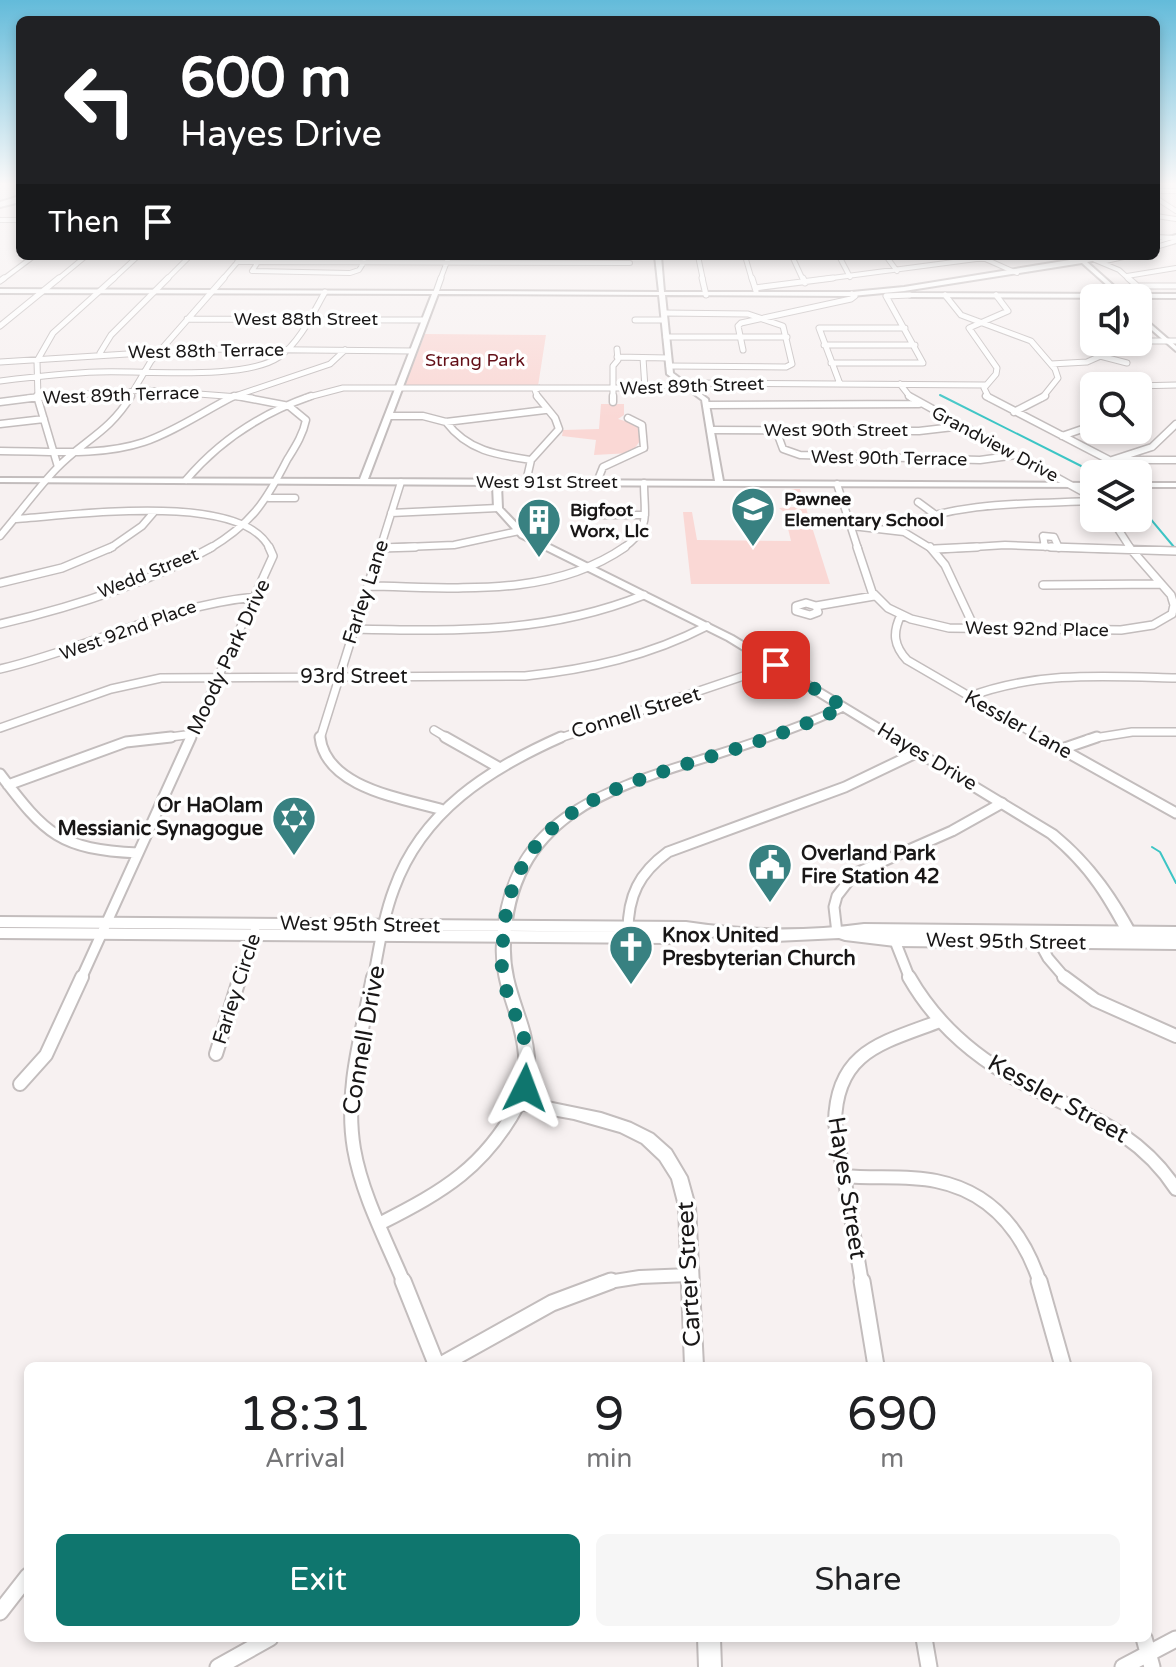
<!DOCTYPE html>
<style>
:root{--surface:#fff;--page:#f6f6f6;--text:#202124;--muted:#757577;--accent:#0f766e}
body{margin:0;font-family:"Varela Round",sans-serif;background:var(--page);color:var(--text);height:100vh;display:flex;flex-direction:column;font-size:30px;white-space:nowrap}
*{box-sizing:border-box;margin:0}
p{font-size:26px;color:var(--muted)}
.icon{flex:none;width:44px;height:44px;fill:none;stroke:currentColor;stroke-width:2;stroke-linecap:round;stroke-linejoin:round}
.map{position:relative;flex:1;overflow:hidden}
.sheet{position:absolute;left:24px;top:1362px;width:1128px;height:280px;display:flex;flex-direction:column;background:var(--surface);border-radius:12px;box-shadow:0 4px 12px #0003}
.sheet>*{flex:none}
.top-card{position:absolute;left:16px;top:16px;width:1144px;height:244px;border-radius:12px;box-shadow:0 4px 12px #0003;background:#202124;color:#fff;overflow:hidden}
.controls{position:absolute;left:1080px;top:284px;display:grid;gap:16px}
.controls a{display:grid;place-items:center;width:72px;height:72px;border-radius:12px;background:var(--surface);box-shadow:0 4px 12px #0003;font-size:40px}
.pin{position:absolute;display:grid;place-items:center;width:68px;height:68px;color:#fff;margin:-34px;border-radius:16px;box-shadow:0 4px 12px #0006}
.me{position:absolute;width:88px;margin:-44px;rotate:3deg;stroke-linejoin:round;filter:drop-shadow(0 0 6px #0008)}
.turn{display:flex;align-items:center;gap:28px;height:168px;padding:0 32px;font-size:36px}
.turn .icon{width:104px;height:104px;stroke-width:2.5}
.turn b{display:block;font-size:56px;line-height:68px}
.then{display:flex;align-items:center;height:76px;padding:0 32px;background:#0003;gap:16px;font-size:30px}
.eta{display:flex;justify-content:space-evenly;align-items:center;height:136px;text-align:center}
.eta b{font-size:48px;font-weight:600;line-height:56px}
.primary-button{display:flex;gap:16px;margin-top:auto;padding:16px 32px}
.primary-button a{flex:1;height:92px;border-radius:12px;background:var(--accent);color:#fff;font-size:32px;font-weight:600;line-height:92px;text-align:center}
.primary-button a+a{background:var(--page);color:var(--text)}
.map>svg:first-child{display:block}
.green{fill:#fad8d5}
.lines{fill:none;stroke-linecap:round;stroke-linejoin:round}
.stream{stroke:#3dc5c5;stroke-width:2}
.street-far6-casing{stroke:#c3bdbd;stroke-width:6}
.street-far5-casing{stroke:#c3bdbd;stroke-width:7}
.street-far4-casing{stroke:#c3bdbd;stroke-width:9}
.street-far3-casing{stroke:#c3bdbd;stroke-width:10}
.street-far2-casing{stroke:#c3bdbd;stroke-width:13}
.street-far1-casing{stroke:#c3bdbd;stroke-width:16}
.street-casing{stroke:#c3bdbd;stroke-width:19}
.secondary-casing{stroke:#c3bdbd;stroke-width:4}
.primary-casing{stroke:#c3bdbd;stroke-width:4}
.highway-casing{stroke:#c3bdbd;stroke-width:4}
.street-far6{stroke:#fff;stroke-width:4}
.street-far5{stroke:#fff;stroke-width:5}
.street-far4{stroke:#fff;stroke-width:6}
.street-far3{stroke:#fff;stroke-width:7}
.street-far2{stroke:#fff;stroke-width:9}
.street-far1{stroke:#fff;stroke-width:12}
.street{stroke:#fff;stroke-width:15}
.secondary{fill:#fff;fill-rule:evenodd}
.primary{fill:#fff;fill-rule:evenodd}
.highway{fill:#fff;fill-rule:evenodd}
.route{stroke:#0f766e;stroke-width:14;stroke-dasharray:0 25.2}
.labels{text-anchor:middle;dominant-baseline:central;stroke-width:7;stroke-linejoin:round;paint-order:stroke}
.far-street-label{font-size:18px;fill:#191717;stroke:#fff}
.far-park-label{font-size:18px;fill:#620f17;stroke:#fff}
.far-poi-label{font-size:18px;font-weight:bold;fill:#191717;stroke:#fff;text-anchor:start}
.street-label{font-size:20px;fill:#191717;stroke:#fff}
.poi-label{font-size:20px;font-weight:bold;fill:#191717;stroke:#fff;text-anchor:start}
.near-street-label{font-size:24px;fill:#191717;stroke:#fff}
</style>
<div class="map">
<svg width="1176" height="1667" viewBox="0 0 1176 1667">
<rect width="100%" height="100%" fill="#f7f1f1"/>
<!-- green -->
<path class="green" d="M425,334l121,1 -8,51 -133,-1z
M601,404h23v11l-6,4 20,6 2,16 -9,12 -37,2 2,-15 -34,-4 1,-6 36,-1z
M786,489h14l30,95h-139l-8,-72h9l5,28 94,1 -7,-29 -5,-4 16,-1 -2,-7h-10l-1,-5h6z"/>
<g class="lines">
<!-- stream -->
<path class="stream" d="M940,395l157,79
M1138,504l36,43
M1152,847l8,5 16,31"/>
<!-- street-far6 casing -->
<g class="street-far6-casing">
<path id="street-far6" d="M1156,191h20
M1156,198l20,13
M1156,216l20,3
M0,220h20
M1156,237l20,1
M1156,247l20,-6
M698,256l5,24
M745,256l7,24
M792,256l11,24
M839,256l11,21
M886,256l11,15
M983,258l34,15
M260,259l-8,12 98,2 9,-3 5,-8
M1095,260l24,10 11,10
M237,262l393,1
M1101,262l27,-6
M1127,276l49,-8
M2,280l32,-24
M57,280l29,-24
M112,280l26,-24
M166,280l24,-24
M222,280l18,-21
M440,280l8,-21
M817,280l182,-24"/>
</g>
<!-- street-far5 casing -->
<g class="street-far5-casing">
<path id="street-far5" d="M702,278l4,17
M752,278l4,13
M803,278l2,5
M1128,278l21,18
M0,281l4,-3
M1138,286h38
M755,288l78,-10
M436,292l5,-14
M945,295l16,20 70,26 24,28 3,9 -16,20
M664,313l84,1 35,12 9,38 -6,3 -117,-1
M187,319l238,1
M635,320h29
M0,326l59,-48
M666,337h121
M1138,341h38
M1089,342l27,6
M824,345h91
M743,350l-5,-24 3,-3 110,-24 4,-3 -3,-2
M100,353l11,-18 57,-57
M1100,356l27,7
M617,357l51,1
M643,358l2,30
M0,362l207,-13 206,2
M831,363h92l-37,-67 24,-1
M1051,364l36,-2 45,-20
M0,381c32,-4 65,-8 98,-9 44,-2 146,9 181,-15 21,-15 34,-44 46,-65
M840,384l-21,-56h86
M900,384l11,14
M1135,386l41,-1
M28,398l117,-8 107,8
M38,398l-1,-37 16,-28 61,-55
M129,398l22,-37 73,-83
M229,398l101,-34 15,-14
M305,398l38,-10h302l50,-5 290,2
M538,398l-3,-8 4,-2
M613,398v-32l5,-6 -1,-11
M989,398l-5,-10 12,-14 1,-6 -28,-40 39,-17 -12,-16"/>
</g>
<!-- street-far4 casing -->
<g class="street-far4-casing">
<path id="street-far4" d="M37,396l21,71
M613,396v6
M909,396l185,102
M986,396l150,78
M0,402l47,-6
M706,405l213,-1
M1014,412l31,-16
M389,416h34l23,6 99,-12
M446,422c22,29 51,33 85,38
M0,424l44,-5
M710,430l209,1 43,-5
M776,430l7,19 17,6 180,5 36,-5
M1062,436l32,-11
M0,451c47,0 99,6 144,-9 32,-11 60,-31 90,-46
M1112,460l40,-13 24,-23
M1123,460h53
M186,480c33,-39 76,-67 125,-84
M526,482l5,-22 28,-31 -4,-11 -18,-22
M597,482l6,-15 41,-19 -2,-23 -14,-7
M837,484l21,65
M269,498h26
M918,502l15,11
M391,513l107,-5
M597,515h48
M1111,518l20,31
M14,519c56,-3 229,-29 256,30
M852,526l52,6 28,17
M895,528c64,-27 131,-24 199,-27
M0,536c19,-22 36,-46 56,-67 26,-28 53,-36 75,-73
M1045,547l-2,-11 11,1 5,11
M380,548l74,-3 65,-14
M109,549l33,-23 12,-14
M209,549c42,-25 56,-46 78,-89 8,-13 16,-25 19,-40l-17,-14 -52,-10
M380,549l21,-67
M622,549c30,-21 22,-33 22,-66
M942,549l63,-4 103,4"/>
</g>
<!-- street-far3 casing -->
<g class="street-far3-casing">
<path id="street-far3" d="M857,547l15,45 16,16 23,11 38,9 172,2 32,-5 19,-11
M930,547l15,18 30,64
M1051,547l125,4
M1129,547l42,48 3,10 -2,9
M380,548l35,-1
M935,549l42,-2
M0,583l62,-15 50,-21
M1043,585l118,-1
M368,586c86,1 182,13 257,-39
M806,603l10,3 2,6 -8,3 -14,-4v-5z
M816,606l58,-10
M901,615c-9,18 -7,31 6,45l136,79
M0,624c73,-17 147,-40 212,-77
M354,629c102,2 193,5 290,-34
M0,669c87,-20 166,-64 256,-72
M968,697c68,-26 137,-21 208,-19
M0,728l111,-39 50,-11 364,-2c65,-7 124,-20 182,-50
M434,730l15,9
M155,739l38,-5
M190,739l83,-183 -4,-9
M320,739l60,-192
M557,739l219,-74
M1088,739l44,-7h44"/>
</g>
<!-- street-far2 casing -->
<g class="street-far2-casing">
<path id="street-far2" d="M320,737c6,51 82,61 123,73
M445,737l53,30
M1040,737l136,76
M1062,749l35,-12
M0,774c46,61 60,75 138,79
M8,785l118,-43 45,-5
M628,931c0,-35 11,-58 40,-79l177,-65 73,-35
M837,933l-3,-26 3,-11 17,-22 98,-43 50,-28
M893,936l17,43
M1037,938l11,20 18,21
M81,979l110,-242
M240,979l15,-48
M373,979c6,-30 10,-61 21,-90 28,-78 95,-120 167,-152"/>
</g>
<!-- street-far1 casing -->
<g class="street-far1-casing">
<path id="street-far1" d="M373,977c-11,56 -29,114 -19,172 8,46 32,91 50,134
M909,977c28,49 70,84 120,109 58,30 109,45 147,103
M1064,977l31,23 81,36
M216,1054l24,-77
M20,1084l26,-29 36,-78
M844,1176c30,3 62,-1 92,5 55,11 87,51 104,102
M381,1223c63,-32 104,-56 138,-120
M602,1283l38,-6 50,-2
M862,1283l-27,-160c1,-72 47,-80 105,-102"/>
</g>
<!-- street casing -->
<g class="street-casing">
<path id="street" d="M403,1281l34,85
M862,1281l14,85
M1039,1281l24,85
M439,1366l113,-63 59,-22
M0,1612l28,-36
M924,1638l5,29
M1144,1638l8,29
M218,1667l52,-29
M1123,1667l53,-28"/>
</g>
<!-- secondary casing -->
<g class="secondary-casing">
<path id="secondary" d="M20,200v2l-20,5v-2z
M1176,235v3l-20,6v-3z
M655,256h6l3,36h188l52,-5 178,-29 36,-2 -31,6 36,32h53v4l-266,-1 -3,-2 3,-2 207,1 -35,-31 -178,28 -52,5 -187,-1 8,78 35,26 15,82 371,2v4l-593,-2 1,23 24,25 207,103 323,195c38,31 63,68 85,111l-2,3h-10c-24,-45 -41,-75 -81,-108l-205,-126c-41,19 -83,33 -126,47 -102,32 -203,59 -207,186 -2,44 21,73 24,113 1,14 -2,28 -6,41l73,15 30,10 22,11 18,16 16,27 8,29 8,160h-18l-6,-160 -7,-27 -12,-19 -18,-17 -22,-11 -46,-13 -55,-10 -5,-2 -3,-4c5,-16 9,-31 8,-48 -3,-40 -25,-69 -22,-112 7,-130 108,-157 213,-190 43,-13 85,-28 126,-46l-109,-67 -207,-103 -26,-29 -1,-23 -493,-3v-4l360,1 72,-185 -432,-1v-4l659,3zM438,294l221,1 8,79 35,26 13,81 -347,-2z
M1138,313l38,33v5l-38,-33z
M1138,483h38v4h-38z
M698,1638h22l1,29h-22z"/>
</g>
<!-- primary casing -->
<g class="primary-casing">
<path id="primary" d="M0,917l686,5c60,9 118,10 178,2l312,3v10h-41h41v12l-281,-3 -50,-6 -6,-2 -64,3 -61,-5 -7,4 -38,3 -669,-5v-10l672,4 -672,-5z"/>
</g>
<!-- highway casing -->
<g class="highway-casing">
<path id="highway" d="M20,196v4l-20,6v-4z"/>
</g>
<!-- street-far6 -->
<use href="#street-far6" class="street-far6"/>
<!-- street-far5 -->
<use href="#street-far5" class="street-far5"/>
<!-- street-far4 -->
<use href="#street-far4" class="street-far4"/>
<!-- street-far3 -->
<use href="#street-far3" class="street-far3"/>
<!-- street-far2 -->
<use href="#street-far2" class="street-far2"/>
<!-- street-far1 -->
<use href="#street-far1" class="street-far1"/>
<!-- street -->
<use href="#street" class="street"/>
<!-- secondary -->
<use href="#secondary" class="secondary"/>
<!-- primary -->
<use href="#primary" class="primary"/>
<!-- highway -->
<use href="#highway" class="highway"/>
</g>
<!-- sky -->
<linearGradient id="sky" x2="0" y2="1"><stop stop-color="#63bbda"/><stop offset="0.44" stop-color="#fbf9f9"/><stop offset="1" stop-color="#fbf9f9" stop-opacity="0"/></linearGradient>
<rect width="1176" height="418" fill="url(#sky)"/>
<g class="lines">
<!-- route -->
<path class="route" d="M525,1088c10,-53 -13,-66 -22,-111 -3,-16 0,-33 1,-49 12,-119 119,-144 215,-174 43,-13 84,-28 125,-47l-68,-42"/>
</g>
<!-- icons -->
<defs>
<g id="school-pin" transform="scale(2.3)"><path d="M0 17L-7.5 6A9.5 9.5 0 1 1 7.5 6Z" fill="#388181" stroke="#fff"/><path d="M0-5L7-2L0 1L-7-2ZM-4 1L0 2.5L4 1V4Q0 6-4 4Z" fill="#fff"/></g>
<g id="building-pin" transform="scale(2.3)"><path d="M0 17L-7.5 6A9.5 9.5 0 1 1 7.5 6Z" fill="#388181" stroke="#fff"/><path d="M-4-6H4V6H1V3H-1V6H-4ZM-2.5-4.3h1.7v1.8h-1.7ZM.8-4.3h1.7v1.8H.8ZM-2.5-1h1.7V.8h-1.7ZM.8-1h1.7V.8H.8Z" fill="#fff"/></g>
<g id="synagogue-pin" transform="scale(2.3)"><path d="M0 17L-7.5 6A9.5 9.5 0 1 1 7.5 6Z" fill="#388181" stroke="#fff"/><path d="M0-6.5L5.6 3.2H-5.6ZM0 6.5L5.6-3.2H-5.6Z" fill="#fff"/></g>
<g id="civic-pin" transform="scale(2.3)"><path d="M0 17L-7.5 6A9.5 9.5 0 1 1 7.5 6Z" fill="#388181" stroke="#fff"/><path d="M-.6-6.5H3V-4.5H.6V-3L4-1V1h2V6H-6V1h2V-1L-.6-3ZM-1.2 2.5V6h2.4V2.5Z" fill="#fff"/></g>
<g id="church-pin" transform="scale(2.3)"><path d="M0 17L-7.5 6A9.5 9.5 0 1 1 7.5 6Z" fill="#388181" stroke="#fff"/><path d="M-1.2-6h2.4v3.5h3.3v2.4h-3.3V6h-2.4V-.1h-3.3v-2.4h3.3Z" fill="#fff"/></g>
</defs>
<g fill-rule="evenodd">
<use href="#school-pin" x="753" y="509"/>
<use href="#building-pin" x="539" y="520"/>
<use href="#synagogue-pin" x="294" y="818"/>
<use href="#civic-pin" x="770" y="865"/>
<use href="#church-pin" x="631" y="947"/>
</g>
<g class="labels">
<!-- far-street labels -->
<g class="far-street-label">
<text x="306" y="319">West 88th Street</text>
<text transform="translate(206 351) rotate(-1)">West 88th Terrace</text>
<text transform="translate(692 386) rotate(-2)">West 89th Street</text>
<text transform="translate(121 395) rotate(-2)">West 89th Terrace</text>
<text x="836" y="430">West 90th Street</text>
<text transform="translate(995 444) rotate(28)">Grandview Drive</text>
<text transform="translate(889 458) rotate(1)">West 90th Terrace</text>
<text x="547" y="482">West 91st Street</text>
<text transform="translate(148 573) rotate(-22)">Wedd Street</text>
<text transform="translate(1037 629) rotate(1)">West 92nd Place</text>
<text transform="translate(128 630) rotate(-20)">West 92nd Place</text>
</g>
<!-- far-park labels -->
<g class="far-park-label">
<text x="475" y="360">Strang Park</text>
</g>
<!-- far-poi labels -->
<g class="far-poi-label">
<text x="784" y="499">Pawnee<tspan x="784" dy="21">Elementary School</tspan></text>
<text x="570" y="510">Bigfoot<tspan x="570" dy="21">Worx, Llc</tspan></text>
</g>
<!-- street labels -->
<g class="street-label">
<text transform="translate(366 592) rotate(-72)">Farley Lane</text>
<text transform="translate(229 657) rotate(-65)">Moody Park Drive</text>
<text x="354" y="677">93rd Street</text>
<text transform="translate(636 713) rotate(-17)">Connell Street</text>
<text transform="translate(1018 725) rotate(29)">Kessler Lane</text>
<text transform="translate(927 757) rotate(31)">Hayes Drive</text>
<text transform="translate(360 925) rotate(1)">West 95th Street</text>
<text transform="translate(1006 942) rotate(1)">West 95th Street</text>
<text transform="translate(237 989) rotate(-72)">Farley Circle</text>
</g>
<!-- poi labels -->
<g class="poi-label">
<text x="263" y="806" text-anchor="end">Or HaOlam<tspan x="263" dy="23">Messianic Synagogue</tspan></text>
<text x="801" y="854">Overland Park<tspan x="801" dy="23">Fire Station 42</tspan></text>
<text x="662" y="936">Knox United<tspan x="662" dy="23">Presbyterian Church</tspan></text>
</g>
<!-- near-street labels -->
<g class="near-street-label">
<text transform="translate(364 1040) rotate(-80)">Connell Drive</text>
<text transform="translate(1058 1099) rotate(29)">Kessler Street</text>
<text transform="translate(847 1188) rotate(81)">Hayes Street</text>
<text transform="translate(689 1274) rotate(-93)">Carter Street</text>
</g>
</g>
</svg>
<div class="controls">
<a><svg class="icon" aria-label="sound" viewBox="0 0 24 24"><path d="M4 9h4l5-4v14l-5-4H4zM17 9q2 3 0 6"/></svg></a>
<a><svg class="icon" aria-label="search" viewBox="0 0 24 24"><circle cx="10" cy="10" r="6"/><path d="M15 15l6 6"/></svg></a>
<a><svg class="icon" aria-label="layers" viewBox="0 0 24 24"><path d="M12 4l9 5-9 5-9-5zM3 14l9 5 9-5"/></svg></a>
</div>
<div class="pin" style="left:776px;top:665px;background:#d93025"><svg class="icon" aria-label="arrive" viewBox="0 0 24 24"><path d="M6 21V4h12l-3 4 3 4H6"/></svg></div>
<svg class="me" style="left:525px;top:1088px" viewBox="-20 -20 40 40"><path d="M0-17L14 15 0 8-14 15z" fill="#0f766e" stroke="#fff" stroke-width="4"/></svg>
<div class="top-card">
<div class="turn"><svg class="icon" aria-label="left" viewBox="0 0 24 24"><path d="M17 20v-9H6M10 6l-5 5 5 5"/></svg><div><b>600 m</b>Hayes Drive</div></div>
<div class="then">Then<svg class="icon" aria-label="arrive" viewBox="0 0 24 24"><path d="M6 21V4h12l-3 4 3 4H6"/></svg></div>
</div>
<section class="sheet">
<div class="eta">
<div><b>18:31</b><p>Arrival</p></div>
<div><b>9</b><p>min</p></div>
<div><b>690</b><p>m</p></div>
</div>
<div class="primary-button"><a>Exit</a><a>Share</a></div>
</section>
</div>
